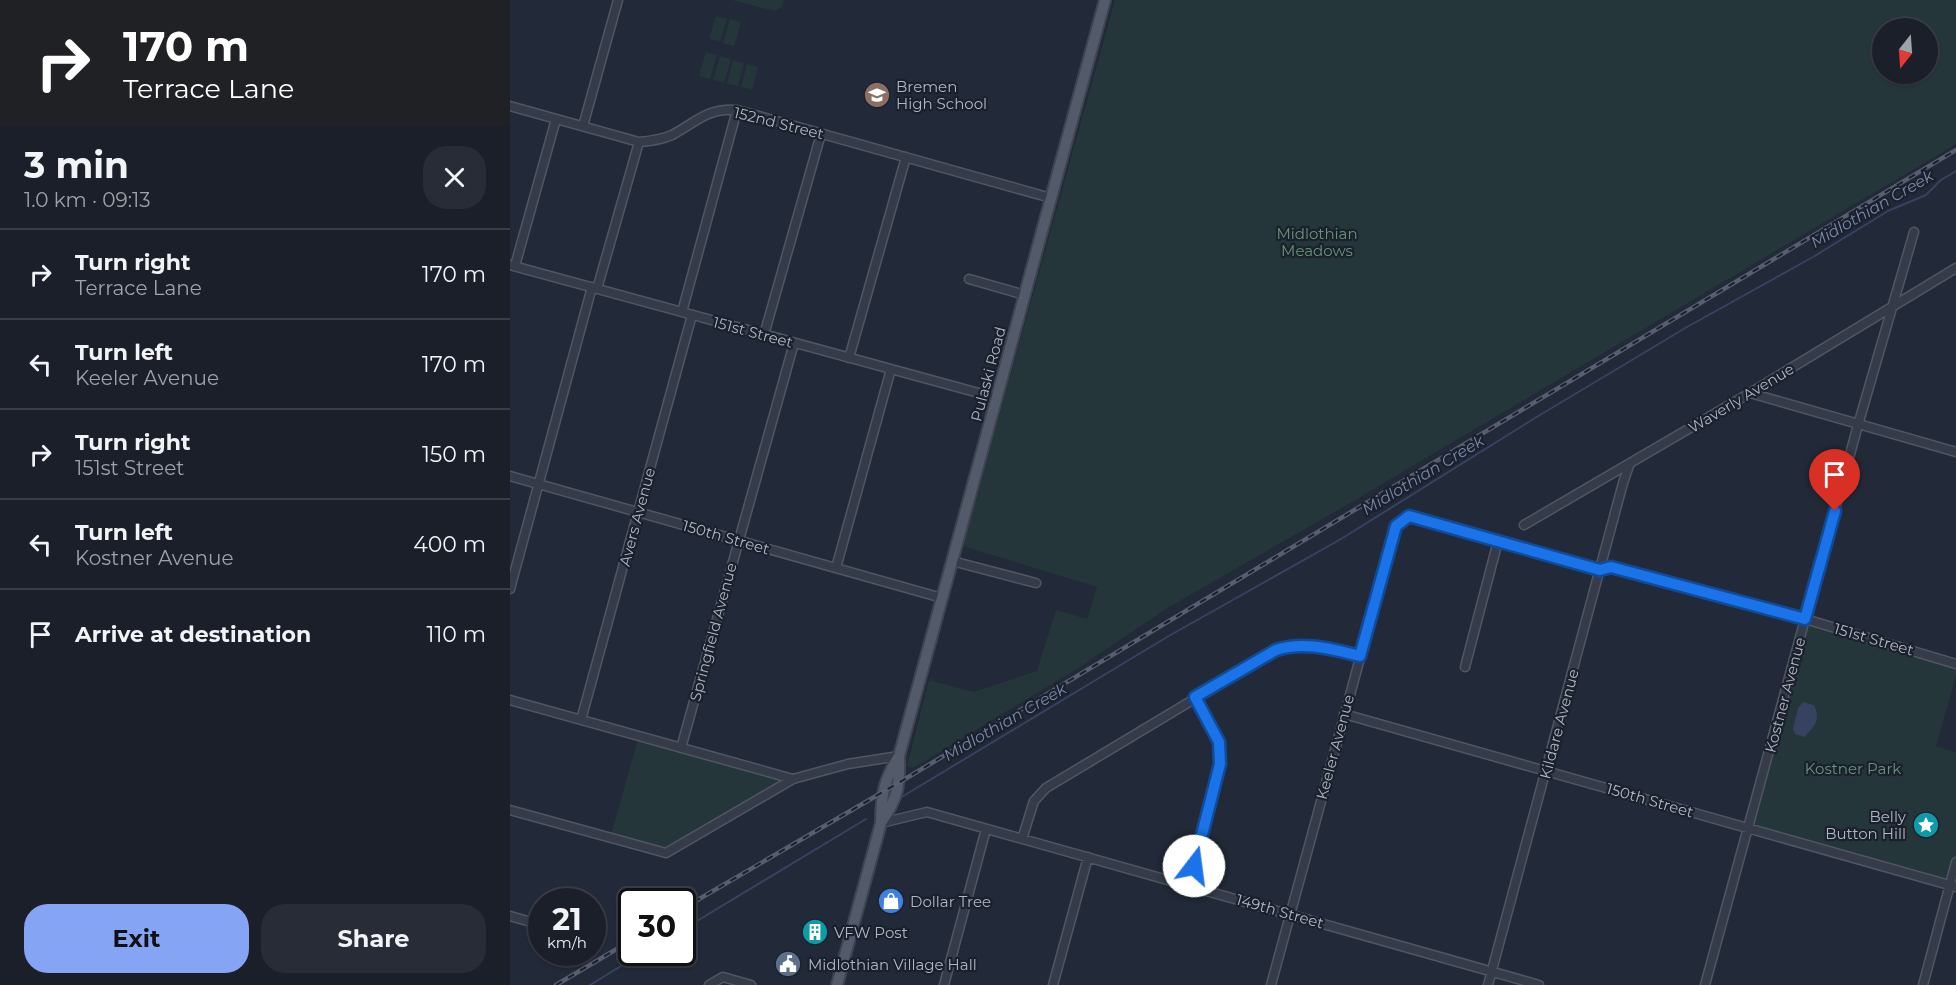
<!DOCTYPE html>
<meta charset="utf-8">
<style>
:root{--surface:#1a1f2a;--page:#272c36;--text:#f1f3f6;--muted:#9fa2a8;--line:#383d47;--accent:#86a4f4}
body{margin:0;font-family:Montserrat,sans-serif;background:var(--page);color:var(--text);height:100vh;display:flex;flex-direction:column;font-size:22px;white-space:nowrap}
*{box-sizing:border-box;margin:0}
p{font-size:20px;color:var(--muted)}
.icon{flex:none;width:33px;height:33px;fill:none;stroke:currentColor;stroke-width:2;stroke-linecap:round;stroke-linejoin:round}
.map{position:relative;flex:1;overflow:hidden}
.side{display:flex;flex-direction:column;background:var(--surface);width:510px}
.side>*{flex:none}
.top-card{background:#202124;color:#fff;overflow:hidden}
.needle{width:39px;rotate:197deg}
.tools{position:absolute;left:1362px;top:18px;display:grid;gap:12px}
.tools a{display:grid;place-items:center;width:66px;height:66px;border-radius:50%;background:var(--surface);box-shadow:0 2px 4px #0004,0 0 0 2px var(--line);font-size:30px}
.speed{position:absolute;left:18px;top:888px;display:flex;gap:12px;font-size:30px;font-weight:700;text-align:center}
.speed>*{display:grid;place-content:center;width:78px;height:78px;border-radius:50%;background:var(--surface);box-shadow:0 2px 4px #0004,0 0 0 2px var(--line);line-height:1}
.speed small{font-size:15px;font-weight:400}
.speed .limit{border:3px solid #111;border-radius:9px;background:#fff;color:#111}
.pin{position:absolute;display:grid;place-items:center;width:51px;height:51px;color:#fff;margin:-62px -26px;border-radius:50% 50% 50% 0;rotate:-45deg;box-shadow:0 0 6px #0007}
.pin .icon{rotate:45deg}
.me{position:absolute;width:66px;margin:-33px;rotate:15deg;stroke-linejoin:round;filter:drop-shadow(0 0 4px #0008)}
.turn{display:flex;align-items:center;gap:21px;height:126px;padding:0 24px;font-size:27px}
.turn .icon{width:78px;height:78px;stroke-width:2.5}
.turn b{display:block;font-size:42px;line-height:51px}
.round{display:grid;place-items:center;flex:none;width:63px;height:63px;border-radius:24px;background:var(--page)}
.overview{display:flex;align-items:center;justify-content:space-between;height:102px;padding:0 24px}
h1{font-size:36px;font-weight:700;line-height:45px}
.primary-button{display:flex;gap:12px;margin-top:auto;padding:12px 24px}
.primary-button a{flex:1;height:69px;border-radius:24px;background:var(--accent);color:#111;font-size:24px;font-weight:700;line-height:69px;text-align:center}
.primary-button a+a{background:var(--page);color:var(--text)}
ul{padding:0;list-style:none}
li{display:flex;align-items:center;gap:18px;height:90px;padding:0 24px;border-top:2px solid var(--line)}
li div{flex:1}
li b{display:block;font-size:22px}
li em{font-style:normal}
main{display:flex;flex:1;min-height:0}
.map>svg:first-child{display:block}
.green{fill:#25363a;fill-rule:evenodd}
.water{fill:#36425f}
.lines{fill:none;stroke-linecap:round;stroke-linejoin:round}
.stream{stroke:#36425f;stroke-width:2}
.minor-casing{stroke:#505663;stroke-width:11}
.major-casing{stroke:#3e4452;stroke-width:14}
.minor{stroke:#353b49;stroke-width:8}
.major{stroke:#535a69;stroke-width:10}
.rail-casing{stroke:#575e70;stroke-width:4.5}
.rail{stroke:#1b202d;stroke-width:2;stroke-dasharray:7;stroke-linecap:butt}
.route-casing{stroke:#114b97;stroke-width:15}
.route{stroke:#1a73e8;stroke-width:10}
.labels{text-anchor:middle;dominant-baseline:central;stroke-width:4.5;stroke-linejoin:round;paint-order:stroke}
.poi-label{font-size:15px;fill:#b0b6c5;stroke:#1b202d;text-anchor:start}
.street-label{font-size:15px;fill:#b0b6c5;stroke:#1b202d}
.park-label{font-size:15px;fill:#689577;stroke:#1b202d}
.water-label{font-size:16px;font-style:italic;fill:#7989ac;stroke:#1b202d}
</style>
<main>
<section class="side">
<div class="top-card">
<div class="turn"><svg class="icon" aria-label="right" viewBox="0 0 24 24"><path d="M7 20v-9h11M14 6l5 5-5 5"/></svg><div><b>170 m</b>Terrace Lane</div></div>
</div>
<div class="overview"><div><h1>3 min</h1><p>1.0 km · 09:13</p></div><a class="round"><svg class="icon" aria-label="close" viewBox="0 0 24 24"><path d="M6 6l12 12M18 6L6 18"/></svg></a></div>
<ul>
<li><svg class="icon" aria-label="right" viewBox="0 0 24 24"><path d="M7 20v-9h11M14 6l5 5-5 5"/></svg><div><b>Turn right</b><p>Terrace Lane</p></div><em>170 m</em></li>
<li><svg class="icon" aria-label="left" viewBox="0 0 24 24"><path d="M17 20v-9H6M10 6l-5 5 5 5"/></svg><div><b>Turn left</b><p>Keeler Avenue</p></div><em>170 m</em></li>
<li><svg class="icon" aria-label="right" viewBox="0 0 24 24"><path d="M7 20v-9h11M14 6l5 5-5 5"/></svg><div><b>Turn right</b><p>151st Street</p></div><em>150 m</em></li>
<li><svg class="icon" aria-label="left" viewBox="0 0 24 24"><path d="M17 20v-9H6M10 6l-5 5 5 5"/></svg><div><b>Turn left</b><p>Kostner Avenue</p></div><em>400 m</em></li>
<li><svg class="icon" aria-label="arrive" viewBox="0 0 24 24"><path d="M6 21V4h12l-3 4 3 4H6"/></svg><div><b>Arrive at destination</b></div><em>110 m</em></li>
</ul>
<div class="primary-button"><a>Exit</a><a>Share</a></div>
</section>
<div class="map">
<svg width="1446" height="985" viewBox="0 0 1446 985">
<rect width="100%" height="100%" fill="#222938"/>
<!-- green -->
<path class="green" d="M222,0h52l-2,7 -7,4z
M605,0h841v144l-604,358 -183,105 -97,65 -159,96 -6,-2 22,-86 45,12 63,-21 19,-61 31,9 10,-32 -134,-41zM1372,28h46v46h-46z
M206,16l11,3 -7,23 -11,-3z
M220,19l11,3 -7,24 -11,-3z
M196,52l11,3 -7,24 -11,-3z
M210,56l11,3 -7,24 -11,-3z
M223,60l11,3 -6,23 -11,-2z
M237,64l11,3 -6,23 -11,-3z
M1295,619l151,45v12l-20,70 20,7v109l-6,23 -201,-58z
M129,736l154,43 -127,74 -56,-15z"/>
<!-- water -->
<path class="water" d="M1293,702l11,3c7,15 1,21 -10,32l-9,-3 -2,-5 5,-21z"/>
<g class="lines">
<!-- stream -->
<path class="stream" d="M390,798l267,-161 174,-98 194,-121 152,-91 126,-70 75,-46 38,-16 15,-15 15,-9
M172,930l184,-111
M80,985l54,-33"/>
<!-- minor casing -->
<g class="minor-casing">
<path id="minor" d="M0,106l129,36c12,-1 22,-2 33,-7 25,-13 34,-27 65,-25l314,88
M73,126l35,-126
M0,265l487,133
M5,266l41,-147
M459,279l56,16
M87,289l42,-147
M172,312l55,-202
M254,335l57,-201
M339,358l57,-201
M1240,393l206,59
M0,476l432,122
M1014,525l226,-132 206,-125
M442,561l84,22
M326,568l55,-199
M0,589l82,-302
M955,667l33,-126
M0,700l283,79
M834,714l612,173
M71,720l111,-405
M171,748l113,-405
M0,810l156,43 127,-74 55,-15 51,-8
M371,823l46,-11 612,173
M512,839l12,-38 12,-13 230,-138c29,-9 55,-1 84,6
M678,886l32,-122 -1,-22 -24,-45
M0,916l32,9
M82,940h2
M199,985l14,-8 28,8
M434,985l42,-156
M543,985l35,-128
M761,985l125,-459 13,-10 191,54 11,-3 194,52 151,45
M978,985l135,-502 7,-20
M1195,985l153,-560 56,-193
M1413,985l33,-123"/>
</g>
<!-- major casing -->
<g class="major-casing">
<path id="major" d="M371,823c17,-26 19,-36 18,-67
M327,985l44,-162c0,-28 3,-43 18,-67l206,-756"/>
</g>
<!-- minor -->
<use href="#minor" class="minor"/>
<!-- major -->
<use href="#major" class="major"/>
<!-- rail casing -->
<g class="rail-casing">
<path id="rail" d="M172,909l218,-127 1056,-632
M46,985l76,-45"/>
</g>
<!-- rail -->
<use href="#rail" class="rail"/>
</g>
<g class="lines">
<!-- route casing -->
<g class="route-casing">
<path id="route" d="M684,866l26,-102 -1,-22 -24,-45 81,-47c29,-9 55,-1 84,6l36,-130 13,-10 191,54 11,-3 194,52 30,-108"/>
</g>
<!-- route -->
<use href="#route" class="route"/>
</g>
<!-- icons -->
<defs>
<g id="school-disc" transform="scale(1.35)"><circle r="9.5" fill="#8d6e63" stroke="#1b202d"/><path d="M0-5L7-2L0 1L-7-2ZM-4 1L0 2.5L4 1V4Q0 6-4 4Z" fill="#fff"/></g>
<g id="sight-disc" transform="scale(1.35)"><circle r="9.5" fill="#0f9aa8" stroke="#1b202d"/><path d="M0-6L1.8-2.2L6-1.7L2.9 1.2L3.7 5.4L0 3.3L-3.7 5.4L-2.9 1.2L-6-1.7L-1.8-2.2Z" fill="#fff"/></g>
<g id="shop-disc" transform="scale(1.35)"><circle r="9.5" fill="#3f7fe0" stroke="#1b202d"/><path d="M-5-2.5h2.3a2.7 3.5 0 0 1 5.4 0H5L5.5 6h-11ZM-1.5-2.5h3a1.5 2.3 0 0 0-3 0Z" fill="#fff"/></g>
<g id="building-disc" transform="scale(1.35)"><circle r="9.5" fill="#0f9aa8" stroke="#1b202d"/><path d="M-4-6H4V6H1V3H-1V6H-4ZM-2.5-4.3h1.7v1.8h-1.7ZM.8-4.3h1.7v1.8H.8ZM-2.5-1h1.7V.8h-1.7ZM.8-1h1.7V.8H.8Z" fill="#fff"/></g>
<g id="civic-disc" transform="scale(1.35)"><circle r="9.5" fill="#5c6f8a" stroke="#1b202d"/><path d="M-.6-6.5H3V-4.5H.6V-3L4-1V1h2V6H-6V1h2V-1L-.6-3ZM-1.2 2.5V6h2.4V2.5Z" fill="#fff"/></g>
</defs>
<g fill-rule="evenodd">
<use href="#school-disc" x="367" y="95"/>
<use href="#sight-disc" x="1416" y="825"/>
<use href="#shop-disc" x="381" y="901"/>
<use href="#building-disc" x="305" y="932"/>
<use href="#civic-disc" x="278" y="964"/>
</g>
<g class="labels">
<!-- poi labels -->
<g class="poi-label">
<text x="386" y="86">Bremen<tspan x="386" dy="17">High School</tspan></text>
<text x="1396" y="816" text-anchor="end">Belly<tspan x="1396" dy="17">Button Hill</tspan></text>
<text x="400" y="901">Dollar Tree</text>
<text x="324" y="932">VFW Post</text>
<text x="298" y="964">Midlothian Village Hall</text>
</g>
<!-- street labels -->
<g class="street-label">
<text transform="translate(269 123) rotate(14)">152nd Street</text>
<text transform="translate(243 332) rotate(15)">151st Street</text>
<text transform="translate(478 374) rotate(-75)">Pulaski Road</text>
<text transform="translate(1231 398) rotate(-31)">Waverly Avenue</text>
<text transform="translate(127 517) rotate(-75)">Avers Avenue</text>
<text transform="translate(216 537) rotate(16)">150th Street</text>
<text transform="translate(203 632) rotate(-75)">Springfield Avenue</text>
<text transform="translate(1364 639) rotate(16)">151st Street</text>
<text transform="translate(1275 695) rotate(-75)">Kostner Avenue</text>
<text transform="translate(1049 724) rotate(-75)">Kildare Avenue</text>
<text transform="translate(825 747) rotate(-75)">Keeler Avenue</text>
<text transform="translate(1140 800) rotate(16)">150th Street</text>
<text transform="translate(770 911) rotate(16)">149th Street</text>
</g>
<!-- park labels -->
<g class="park-label">
<text x="807" y="233">Midlothian<tspan x="807" dy="17">Meadows</tspan></text>
<text x="1343" y="768">Kostner Park</text>
</g>
<!-- water labels -->
<g class="water-label">
<text transform="translate(1362 209) rotate(-30)">Midlothian Creek</text>
<text transform="translate(913 475) rotate(-31)">Midlothian Creek</text>
<text transform="translate(495 722) rotate(-30)">Midlothian Creek</text>
</g>
</g>
</svg>
<div class="tools">
<a><svg class="needle" viewBox="-14 -14 28 28"><path d="M0-13l5 13h-10z" fill="#e53935"/><path d="M0 13l5-13h-10z" fill="#9fa2a8"/></svg></a>
</div>
<div class="speed"><div>21<small>km/h</small></div><div class="limit">30</div></div>
<div class="pin" style="left:1325px;top:511px;background:#d93025"><svg class="icon" aria-label="arrive" viewBox="0 0 24 24"><path d="M6 21V4h12l-3 4 3 4H6"/></svg></div>
<svg class="me" style="left:684px;top:866px" viewBox="-20 -20 40 40"><circle r="19" fill="#fff"/><path d="M0-13L10 11 0 6-10 11z" fill="#1a73e8"/></svg>
</div>
</main>
